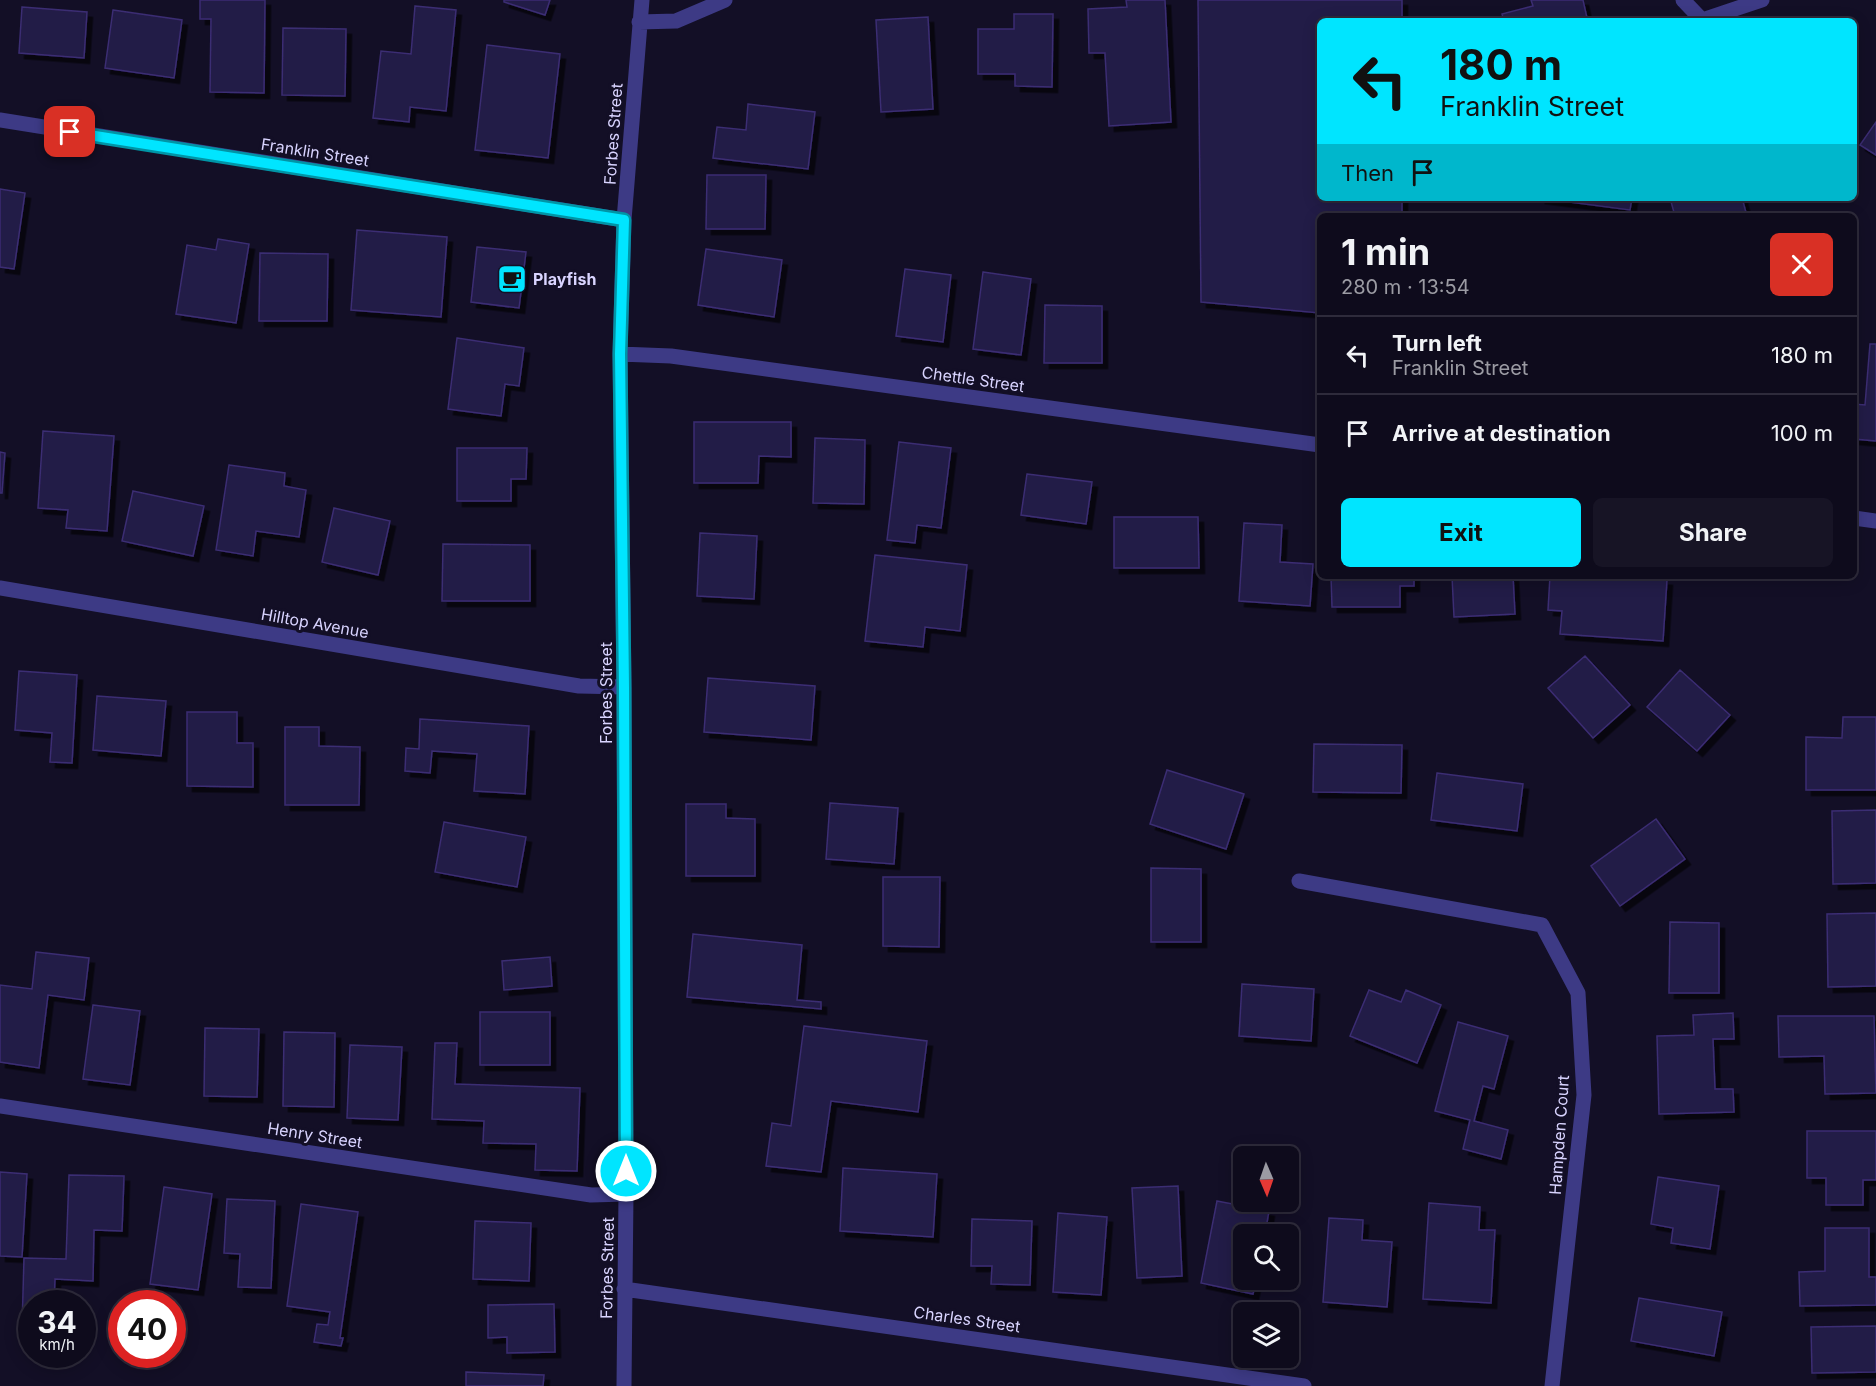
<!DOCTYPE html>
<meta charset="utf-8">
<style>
:root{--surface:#0e0b1c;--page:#171425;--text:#f1f3f6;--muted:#9b9ba3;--line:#2e2b3b;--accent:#00e5ff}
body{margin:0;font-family:Inter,sans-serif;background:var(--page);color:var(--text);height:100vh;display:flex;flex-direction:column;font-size:22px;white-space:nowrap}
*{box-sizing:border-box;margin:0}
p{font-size:20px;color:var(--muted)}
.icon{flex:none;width:33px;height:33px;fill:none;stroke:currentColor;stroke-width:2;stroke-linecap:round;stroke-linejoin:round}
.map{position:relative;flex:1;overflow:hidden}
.side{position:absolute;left:1317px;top:213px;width:540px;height:366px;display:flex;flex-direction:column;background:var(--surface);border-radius:9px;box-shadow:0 3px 15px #0003,0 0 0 2px var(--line)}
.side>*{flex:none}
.top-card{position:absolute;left:1317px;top:18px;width:540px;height:183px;border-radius:9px;box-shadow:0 3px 15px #0003,0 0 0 2px var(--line);background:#00e5ff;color:#111;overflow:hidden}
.needle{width:39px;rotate:178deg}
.fabs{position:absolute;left:1233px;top:1146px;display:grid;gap:12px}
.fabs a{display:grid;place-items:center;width:66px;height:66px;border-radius:9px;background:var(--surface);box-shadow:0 3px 15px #0003,0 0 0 2px var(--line);font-size:30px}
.speed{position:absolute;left:18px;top:1290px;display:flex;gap:12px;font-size:30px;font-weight:700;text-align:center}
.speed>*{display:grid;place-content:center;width:78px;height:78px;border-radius:50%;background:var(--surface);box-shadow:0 3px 15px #0003,0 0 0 2px var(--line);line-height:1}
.speed small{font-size:15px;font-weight:400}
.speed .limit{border:9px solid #d22;background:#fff;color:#111}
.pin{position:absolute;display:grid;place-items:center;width:51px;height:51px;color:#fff;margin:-26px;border-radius:12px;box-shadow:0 3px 9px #0006}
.me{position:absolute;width:66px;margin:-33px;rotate:0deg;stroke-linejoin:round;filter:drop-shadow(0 0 4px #0008)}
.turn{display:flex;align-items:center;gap:21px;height:126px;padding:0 24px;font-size:27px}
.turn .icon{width:78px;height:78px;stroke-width:2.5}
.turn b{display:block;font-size:42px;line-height:51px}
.then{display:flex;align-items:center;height:57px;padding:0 24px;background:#0003;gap:12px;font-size:22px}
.round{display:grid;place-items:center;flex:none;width:63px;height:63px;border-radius:9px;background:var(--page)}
.summary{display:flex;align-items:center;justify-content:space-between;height:102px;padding:0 24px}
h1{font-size:36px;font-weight:700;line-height:45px}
.action{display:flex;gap:12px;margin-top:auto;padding:12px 24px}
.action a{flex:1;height:69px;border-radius:9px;background:var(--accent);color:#111;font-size:24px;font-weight:700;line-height:69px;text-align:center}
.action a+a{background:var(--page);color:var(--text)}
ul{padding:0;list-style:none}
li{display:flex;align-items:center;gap:18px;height:78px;padding:0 24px;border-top:2px solid var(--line)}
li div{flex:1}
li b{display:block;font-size:22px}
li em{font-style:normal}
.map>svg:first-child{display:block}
.building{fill:#241b47;stroke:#3b2d73;stroke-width:1.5;filter:url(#shadow)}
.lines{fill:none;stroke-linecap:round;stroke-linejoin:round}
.minor{stroke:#3d3a85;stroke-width:15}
.route-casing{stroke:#0095a6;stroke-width:15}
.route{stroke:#00e5ff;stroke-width:10}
.labels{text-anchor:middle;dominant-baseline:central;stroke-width:6;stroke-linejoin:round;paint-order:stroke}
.street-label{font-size:16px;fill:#d9d4ff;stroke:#130f26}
.poi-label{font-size:16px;font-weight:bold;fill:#d9d4ff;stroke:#130f26;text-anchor:start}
</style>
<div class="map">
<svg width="1876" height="1386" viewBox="0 0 1876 1386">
<defs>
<filter id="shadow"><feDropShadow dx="5.5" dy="5.5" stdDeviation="0" flood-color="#0009"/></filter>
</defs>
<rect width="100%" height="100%" fill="#130f26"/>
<!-- building -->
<path class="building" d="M200,0h65l-1,93 -54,-1 1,-73h-11z
M504,0h46l-5,15 -41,-13z
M1126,0h39l6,122 -62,4 -4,-73h-16l-1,-44 39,-2z
M1198,0h204v21h-82v177h82v18h-82v97l-119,-11z
M1531,0h52l4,18 -10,3h-73l-2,-7 31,-8z
M415,6l41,4 -10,101 -36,-4 -1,15 -36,-4 8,-67 30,3z
M22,7l65,5 -3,46 -65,-5z
M113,10l69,10 -8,58 -69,-10z
M1014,14h39l-1,73 -37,-1v-12h-37v-45h36z
M928,17l5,92 -52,3 -5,-92z
M283,28l63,1 -1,67 -63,-1z
M487,45l73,9 -12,104 -73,-8z
M748,104l67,8 -7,57 -95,-11 4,-31 29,3z
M1876,122v33l-16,-10z
M707,175h59l-1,54h-59z
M0,189l25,4 -11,76 -14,-2z
M1539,198h93l-2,12z
M1670,198h72l5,18h-11l-1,-4 -12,4h-48z
M357,230l90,7 -6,80 -90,-7z
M218,239l31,5 -13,79 -60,-9 11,-69 29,5z
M477,247l49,5 -7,56 -48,-6z
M706,249l76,11 -8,57 -76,-12z
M260,253l68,1 -1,67h-68z
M905,269l46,6 -8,67 -47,-6z
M983,272l48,7 -10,76 -48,-6z
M1045,305l57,1v57h-58z
M457,338l67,10 -5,38 -14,-2 -4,32 -53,-7z
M1870,344h6v97l-22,-2v-35l11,1z
M694,422h97v35l-32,-1 -1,27h-64z
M43,431l71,5 -7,95 -41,-3 2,-18 -30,-2z
M815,438l50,2 -1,64 -51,-1z
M899,442l52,6 -10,80 -24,-3 -2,18 -28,-3z
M457,448h70l-1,31h-15v22h-54z
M0,452l5,1 -3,40h-2z
M229,465l56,8 -1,13 22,4 -7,47 -43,-6 -3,25 -37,-6z
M1027,474l65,8 -6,42 -65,-9z
M133,491l71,15 -11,50 -71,-15z
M334,508l56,13 -12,54 -56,-13z
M1114,517h84l1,51h-85z
M1244,523l38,2 -2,37 33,2 -3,42 -71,-5z
M700,533l57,3 -3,63 -57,-3z
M443,544l87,1v56h-88z
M875,555l92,10 -7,66 -35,-4 -2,20 -58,-6z
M1331,576h83v10h-14v21h-68z
M1452,576h61l2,38 -61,3z
M1550,576h57l60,4 -4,61 -103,-7 2,-23 -14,-1z
M1585,656l45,49 -37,33 -45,-50z
M1680,670l50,45 -33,36 -50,-44z
M19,671l58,4 -5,88 -22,-1 2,-29 -37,-3z
M708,678l107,8 -4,54 -107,-8z
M97,696l69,5 -5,55 -68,-6z
M187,712h50v31h16v44l-66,-1z
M1843,717h33v73h-70v-53l36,1z
M420,719l109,7 -4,68 -51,-3 3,-37 -45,-3 -2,22 -25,-2 1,-23 13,1z
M285,727h34v19l41,1 -1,58h-74z
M1314,744l88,1 -1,48 -88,-1z
M1167,770l77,24 -18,55 -76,-25z
M1437,773l86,11 -6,47 -86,-11z
M830,803l68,5 -4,56 -68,-5z
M686,804h40v14l29,1v57h-69z
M1876,810v73l-43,1 -1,-73z
M1656,819l29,40 -65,47 -29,-40z
M444,822l82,15 -9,50 -82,-15z
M1151,868l50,1v73h-50z
M883,877h57l-1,70 -56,-1z
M1876,913v73l-48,1 -1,-73z
M1670,922l49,1v70h-50z
M693,934l109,11 -5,55 24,2v7l-134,-12z
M36,952l53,6 -5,42 -36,-5 -9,73 -39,-6v-77l32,4z
M550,957l2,29 -48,4 -2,-29z
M1242,984l72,5 -3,52 -72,-5z
M1369,990l32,12 5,-12 35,15 -24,58 -67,-27z
M93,1005l47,6 -10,74 -47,-6z
M480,1012h70v53h-70z
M1733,1013l1,26h-21l2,50h18l1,23 -75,2 -2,-78 37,-1 -1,-20z
M1778,1016h96l2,77 -51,1 -1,-38 -45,1z
M1458,1022l50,14 -14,53 -11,-3 -9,35 34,9 -7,29 -38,-10 7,-29 -35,-9z
M804,1026l123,15 -9,71 -87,-11 -10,71 -55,-6 6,-43 19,3z
M205,1028l54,1 -2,68 -53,-1z
M284,1032l51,1 -1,74 -51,-1z
M435,1043h22l-2,41 125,4 -3,83 -42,-1 1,-26 -53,-1 1,-22 -52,-2z
M350,1045l52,2 -4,73 -51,-2z
M1807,1131h69v49h-13v25h-37v-27h-19z
M843,1168l94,6 -4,63 -93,-6z
M0,1172l27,2 -5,83 -22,-1z
M69,1175l55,1 -2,55 -28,-1 -1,51 -38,-2 -1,25h-22v23h-10l2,-69 42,1z
M1658,1177l61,9 -9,63 -39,-6 2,-15 -22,-4z
M1178,1186l4,90 -45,2 -5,-90z
M164,1187l48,7 -14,96 -48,-6z
M227,1199l48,2 -4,87 -33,-1 2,-33 -16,-1z
M1217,1201l52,10 -4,23h-21v46h12l-3,14 -52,-11z
M1429,1203l51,4 -1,23h16l-4,73 -68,-4z
M301,1204l57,8 -18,126h3l-2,8 -27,-4 3,-18 11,1 2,-13 -43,-6z
M1058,1213l49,4 -6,78 -48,-3z
M1329,1218l34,2 -1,20 30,2 -5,65 -64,-5z
M972,1219l60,2 -2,64 -39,-1 1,-18h-21z
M475,1221l56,2 -2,58 -56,-2z
M1825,1228h44v49h7v28l-76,1 -1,-34 26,-1z
M1639,1298l83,14 -8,44 -83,-15z
M554,1304l1,48 -48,1v-16l-19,1v-33z
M1876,1326v46l-64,1 -1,-46z
M466,1372l78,3 -1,11h-77z"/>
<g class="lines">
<!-- minor -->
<path class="minor" d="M1683,0l19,20 60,-20
M639,22l37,-1 49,-21
M0,120l624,100
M620,354l51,2 649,89
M1854,518l22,3
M0,588l579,98 45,1
M1299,881l243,44 36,68 6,102 -32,291
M0,1106l591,89 35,-1
M624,1289l680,97
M624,1386l2,-192 -2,-507 -4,-333 4,-134 18,-220"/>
</g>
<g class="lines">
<!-- route casing -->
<g class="route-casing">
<path id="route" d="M70,132l554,88 -4,134 4,333 2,484"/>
</g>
<!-- route -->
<use href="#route" class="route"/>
</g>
<!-- icons -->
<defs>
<g id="cafe-square" transform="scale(1.5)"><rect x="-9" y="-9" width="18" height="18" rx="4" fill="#00e5ff" stroke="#130f26"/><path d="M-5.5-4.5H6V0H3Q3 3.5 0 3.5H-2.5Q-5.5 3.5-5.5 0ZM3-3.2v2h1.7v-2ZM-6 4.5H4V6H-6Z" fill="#111"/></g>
</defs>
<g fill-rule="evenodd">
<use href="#cafe-square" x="512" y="279"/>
</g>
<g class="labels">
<!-- street labels -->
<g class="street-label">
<text transform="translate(613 134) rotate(-86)">Forbes Street</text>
<text transform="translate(315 152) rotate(9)">Franklin Street</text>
<text transform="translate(973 379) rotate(8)">Chettle Street</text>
<text transform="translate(315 623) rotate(10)">Hilltop Avenue</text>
<text transform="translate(606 693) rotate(-90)">Forbes Street</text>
<text transform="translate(315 1135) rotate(9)">Henry Street</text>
<text transform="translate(1559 1135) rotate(-86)">Hampden Court</text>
<text transform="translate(607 1268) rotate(-89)">Forbes Street</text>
<text transform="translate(967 1319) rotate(8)">Charles Street</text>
</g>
<!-- poi labels -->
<g class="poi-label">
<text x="533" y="279">Playfish</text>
</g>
</g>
</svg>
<div class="fabs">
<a><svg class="needle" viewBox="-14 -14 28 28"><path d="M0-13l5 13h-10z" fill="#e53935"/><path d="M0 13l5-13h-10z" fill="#9b9ba3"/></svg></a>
<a><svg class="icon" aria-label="search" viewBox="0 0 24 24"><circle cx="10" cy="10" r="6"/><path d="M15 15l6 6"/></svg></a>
<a><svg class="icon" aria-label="layers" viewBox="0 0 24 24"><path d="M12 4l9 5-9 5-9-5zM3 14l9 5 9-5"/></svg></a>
</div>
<div class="speed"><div>34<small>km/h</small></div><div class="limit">40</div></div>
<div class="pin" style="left:70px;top:132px;background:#d93025"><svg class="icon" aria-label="arrive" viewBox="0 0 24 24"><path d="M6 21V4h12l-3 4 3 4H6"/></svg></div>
<svg class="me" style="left:626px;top:1171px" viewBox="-20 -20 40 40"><circle r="17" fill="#00e5ff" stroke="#fff" stroke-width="3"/><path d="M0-11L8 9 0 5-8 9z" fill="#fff"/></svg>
<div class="top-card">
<div class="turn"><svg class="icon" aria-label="left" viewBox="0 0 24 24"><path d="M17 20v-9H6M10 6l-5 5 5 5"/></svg><div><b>180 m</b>Franklin Street</div></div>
<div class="then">Then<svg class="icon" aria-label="arrive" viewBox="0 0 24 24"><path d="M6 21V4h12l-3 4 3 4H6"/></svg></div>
</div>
<section class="side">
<div class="summary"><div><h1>1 min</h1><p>280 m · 13:54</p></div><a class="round" style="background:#d93025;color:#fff"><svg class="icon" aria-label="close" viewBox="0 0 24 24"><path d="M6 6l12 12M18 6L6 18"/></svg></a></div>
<ul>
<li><svg class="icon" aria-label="left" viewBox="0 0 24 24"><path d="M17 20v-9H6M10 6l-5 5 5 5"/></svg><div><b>Turn left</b><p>Franklin Street</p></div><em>180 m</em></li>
<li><svg class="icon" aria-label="arrive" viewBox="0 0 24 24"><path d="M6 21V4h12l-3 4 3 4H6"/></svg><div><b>Arrive at destination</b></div><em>100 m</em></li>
</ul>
<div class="action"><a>Exit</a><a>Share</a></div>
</section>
</div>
